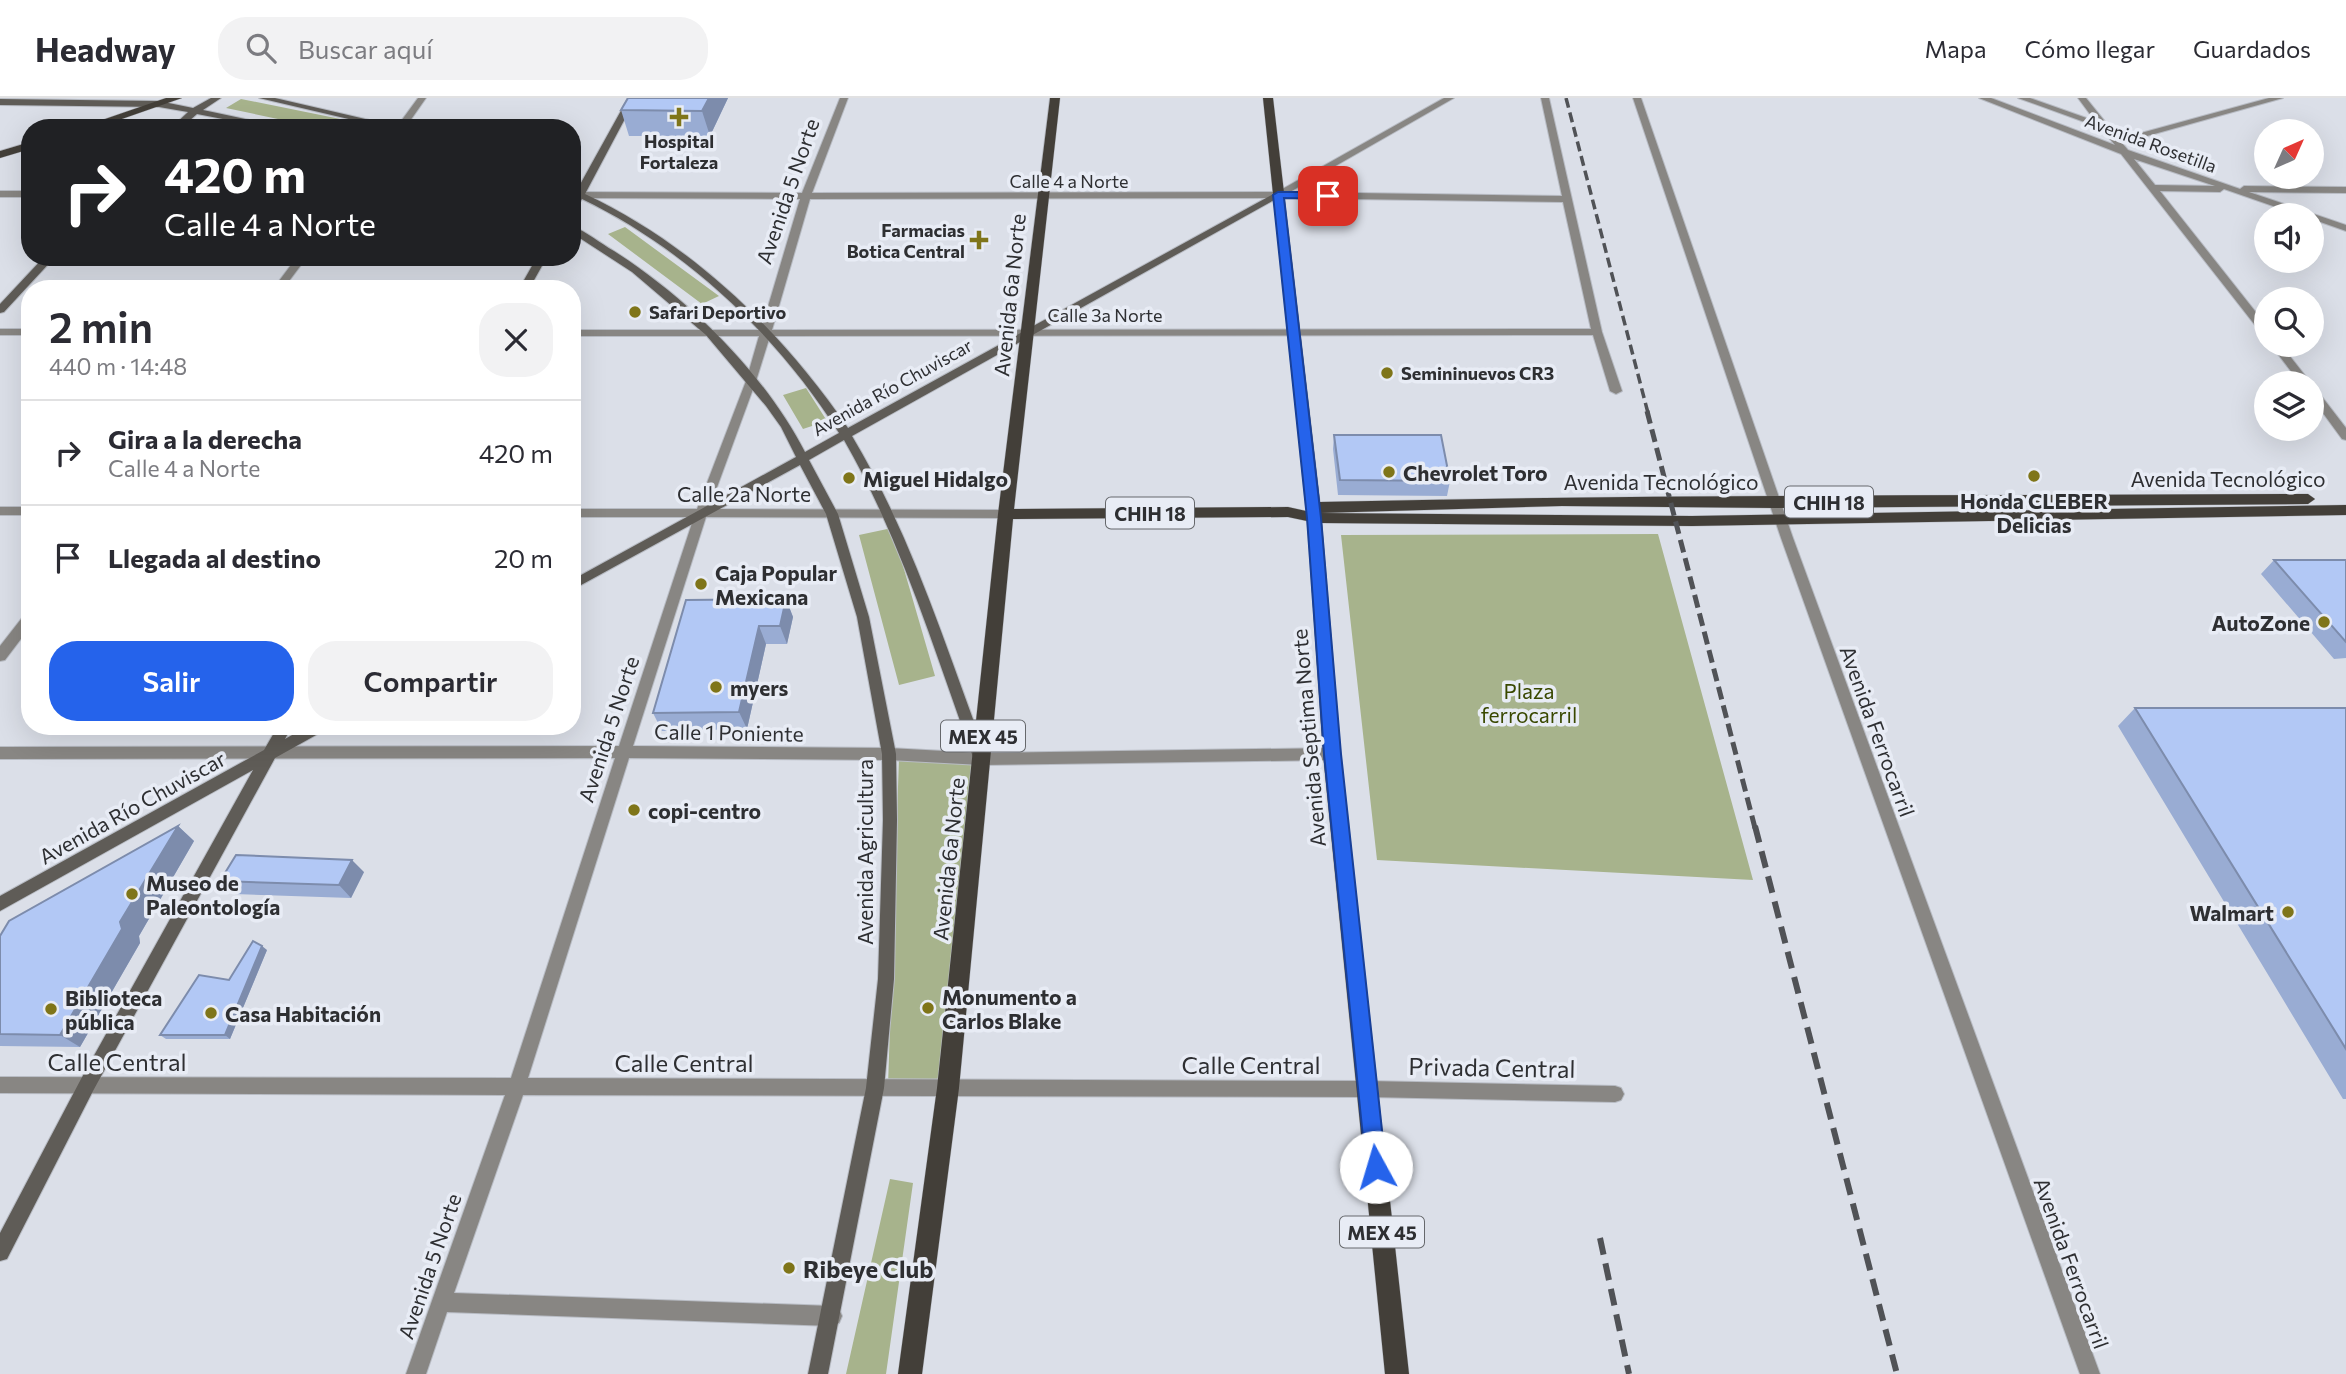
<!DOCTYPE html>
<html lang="es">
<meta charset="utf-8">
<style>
:root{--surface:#fff;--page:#f2f2f3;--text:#2b2b33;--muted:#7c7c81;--line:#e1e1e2;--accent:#2563eb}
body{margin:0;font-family:Commissioner,sans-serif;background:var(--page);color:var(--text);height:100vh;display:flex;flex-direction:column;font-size:26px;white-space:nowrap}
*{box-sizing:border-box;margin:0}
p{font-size:23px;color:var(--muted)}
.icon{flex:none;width:38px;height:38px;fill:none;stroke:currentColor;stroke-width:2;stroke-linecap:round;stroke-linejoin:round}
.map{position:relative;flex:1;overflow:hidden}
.side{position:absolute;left:21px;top:182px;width:560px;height:455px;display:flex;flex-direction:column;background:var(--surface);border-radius:28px;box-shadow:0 7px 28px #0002}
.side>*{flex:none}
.guide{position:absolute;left:21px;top:21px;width:560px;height:147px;border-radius:28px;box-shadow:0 7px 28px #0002;background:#202124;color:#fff;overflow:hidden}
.needle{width:46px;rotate:45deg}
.controls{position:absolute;left:2254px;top:21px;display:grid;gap:14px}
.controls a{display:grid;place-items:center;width:70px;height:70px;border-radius:50%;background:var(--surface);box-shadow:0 7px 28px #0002;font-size:35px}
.pin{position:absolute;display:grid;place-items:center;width:60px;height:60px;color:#fff;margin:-30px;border-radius:14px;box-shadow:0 4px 10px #0006}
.me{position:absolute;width:77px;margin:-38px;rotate:354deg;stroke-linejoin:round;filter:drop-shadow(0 0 5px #0008)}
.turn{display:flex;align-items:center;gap:24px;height:147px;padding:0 28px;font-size:32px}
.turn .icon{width:91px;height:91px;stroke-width:2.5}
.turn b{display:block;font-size:49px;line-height:60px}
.round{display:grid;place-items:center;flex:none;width:74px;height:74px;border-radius:28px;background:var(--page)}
.summary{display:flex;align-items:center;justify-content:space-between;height:119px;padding:0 28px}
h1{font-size:42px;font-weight:600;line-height:52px}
.cta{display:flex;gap:14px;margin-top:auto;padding:14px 28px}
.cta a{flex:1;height:80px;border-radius:28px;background:var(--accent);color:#fff;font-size:28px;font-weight:600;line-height:80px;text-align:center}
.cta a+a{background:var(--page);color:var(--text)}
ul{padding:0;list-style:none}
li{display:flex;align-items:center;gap:21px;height:105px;padding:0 28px;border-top:2px solid var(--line)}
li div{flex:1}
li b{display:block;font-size:26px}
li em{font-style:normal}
header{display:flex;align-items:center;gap:42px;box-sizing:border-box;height:98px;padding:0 35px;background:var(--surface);border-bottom:2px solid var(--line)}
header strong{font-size:33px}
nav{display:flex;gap:38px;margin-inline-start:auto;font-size:24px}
.search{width:490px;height:63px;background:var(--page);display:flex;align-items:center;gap:18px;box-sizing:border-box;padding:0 24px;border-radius:28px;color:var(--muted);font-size:26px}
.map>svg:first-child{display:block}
.green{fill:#a7b38c}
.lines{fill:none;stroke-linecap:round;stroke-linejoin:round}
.street-casing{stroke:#b8bcc4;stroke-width:2}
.secondary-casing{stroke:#b8bcc4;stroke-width:2}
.primary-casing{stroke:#b8bcc4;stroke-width:1}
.street{fill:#888683;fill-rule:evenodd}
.secondary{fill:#5f5c57;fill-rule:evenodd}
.primary{fill:#433f39;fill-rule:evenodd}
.rail-far2{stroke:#505256;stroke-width:3.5;stroke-dasharray:10 5;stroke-linecap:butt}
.rail-far1{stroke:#505256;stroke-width:5;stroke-dasharray:13 6;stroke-linecap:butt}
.rail{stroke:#505256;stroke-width:6;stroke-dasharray:17 9;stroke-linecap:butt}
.wall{fill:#99acd3}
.shaded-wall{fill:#7d8cac}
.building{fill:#b2c8f5;stroke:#7d8cac;stroke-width:2}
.route{fill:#2563eb;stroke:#184099;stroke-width:2}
.poi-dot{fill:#7f7519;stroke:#e8ecf5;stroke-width:2.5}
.labels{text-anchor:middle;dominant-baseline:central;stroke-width:7;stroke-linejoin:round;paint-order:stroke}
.far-poi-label{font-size:18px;font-weight:bold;fill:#2e2f32;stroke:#e8ecf5;text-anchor:start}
.far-street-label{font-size:18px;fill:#2e2f32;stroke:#e8ecf5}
.shield{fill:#e8ecf5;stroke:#66686c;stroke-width:2}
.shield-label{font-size:19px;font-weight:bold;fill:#2e2f32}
.street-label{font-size:21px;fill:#2e2f32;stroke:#e8ecf5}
.poi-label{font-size:21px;font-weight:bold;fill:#2e2f32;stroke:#e8ecf5;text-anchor:start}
.park-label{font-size:21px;fill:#394800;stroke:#e8ecf5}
.near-street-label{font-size:24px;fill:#2e2f32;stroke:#e8ecf5}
.near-poi-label{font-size:24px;font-weight:bold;fill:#2e2f32;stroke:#e8ecf5;text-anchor:start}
</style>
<header>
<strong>Headway</strong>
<div class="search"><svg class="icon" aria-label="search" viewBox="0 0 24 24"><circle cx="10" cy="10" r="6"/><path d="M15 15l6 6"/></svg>Buscar aquí</div>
<nav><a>Mapa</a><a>Cómo llegar</a><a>Guardados</a></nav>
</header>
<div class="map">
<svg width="2346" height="1276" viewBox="0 0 2346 1276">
<rect width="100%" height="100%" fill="#dbdfe8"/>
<!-- green -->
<path class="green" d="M241,1l114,23 5,-2 -12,8h-27l-95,-20z
M625,129l94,69 -17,8 -94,-70z
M806,290l21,33 -24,8 -20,-34z
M892,430l43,148 -36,9 -40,-150z
M1658,436l95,346 -376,-20 -36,-325z
M899,659l79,1 -24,331 -66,-3z
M890,1081l23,4 -27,191h-40z"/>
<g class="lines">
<!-- street casing -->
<g class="street-casing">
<path id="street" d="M418,0h8l-21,30h-9z
M840,0h8l-36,95 465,-1 167,-94h10l-164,94 272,4 -21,-98h8l53,234 20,59 -6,3 -6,-3 -17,-56 -823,1 -14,45 -47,128 297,1 6,4 -6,4 -300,-1 -73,229 256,2 92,5 351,-5 5,2 2,4 -2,4 -5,2 -351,5 -92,-5 -260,-2 -101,320 840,3 247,5 6,2 3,6 -3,6 -6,2 -247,-5 -845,-2 -69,198 378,13 7,3 3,7 -3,7 -7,3 -385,-14 -21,62h-20l99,-279 -505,-2v-16l511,1 104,-320 -615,1v-12l619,-1 75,-229h-122v-8h125l49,-128 13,-45h-187v-6h189l39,-131 -228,-1v-6l230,1zM1278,100l285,4 28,127 -819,1 38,-131z
M1633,0h8l152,440 307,836h-20l-299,-836z
M1979,0h12l124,47 -14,-17 -83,-30h12l65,23 -17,-23h8l33,41 150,-41h14l-161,45 6,7 112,39 4,-3 102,1v6l-97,-1 97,33v6l-34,-12v-4h-13l-75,-26 -4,3 -60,-1 106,134v10l-4,-1 -141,-180zM2134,61l81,27 -60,-1z
M0,93h30v6h-30z
M297,159h10l-24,32h-10z
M0,231h30v6h-30z
M2271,247h10l30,38h-11z
M2312,290l4,1 30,39v12l-4,-1 -30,-41z
M0,409h30v8h-30z
M30,514v15l-25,33 -5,1v-15l25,-32z"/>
</g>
<!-- secondary casing -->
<g class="secondary-casing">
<path id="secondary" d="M211,0h10l-18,12 85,18h-19l-72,-14 -16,14h-10l17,-16 -29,-5 -159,-2v-6l159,2 34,7z
M259,0h16l129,30h-17z
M628,0h8l-51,96c108,51 196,136 263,234l427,-235 8,2 -431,241c60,100 94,212 135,321l-2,4h-10l-2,-4c-39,-107 -72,-218 -129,-317l-35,20 29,54 31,103 27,137 1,66 -3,159 -10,109 -56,286h-20l58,-286 12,-109 5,-159 -1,-66 -25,-137 -31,-103 -26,-49 -228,125v-10l224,-123 -15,-30 -15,-21 -60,-71 -74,-63 -60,-39v-7c15,6 28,17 42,25 75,48 150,122 191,201l34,-19c-61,-97 -153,-184 -257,-234l-7,11 -3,1 2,-15 -2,-8 5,2z
M44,159h11l-51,55 -4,1v-9z
M537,159h10l-18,32h-10z
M278,628h14l-7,13 23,-13h19l-2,4 -50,28 -182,333 -86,168 -7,2v-28l81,-154 172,-309 -253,141v-15l264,-146z"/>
</g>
<!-- primary casing -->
<g class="primary-casing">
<path id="primary" d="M166,0h16l-86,30h-17z
M1050,0h10l-46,411 274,-2 18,4 -43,-413h10l47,404c329,-8 659,-6 988,-8l7,5 -7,5 -534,4 -212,-2 -241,7 371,3 654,-11v10l-654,11 -370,-3 19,231 68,620h-24l-62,-620 -16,-233 -19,-4 -275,2 -54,569 -37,286h-24l39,-286 61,-574z
M30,44v7l-30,9v-7z"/>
</g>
<!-- street -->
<use href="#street" class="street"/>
<!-- secondary -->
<use href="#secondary" class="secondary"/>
<!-- primary -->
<use href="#primary" class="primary"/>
<!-- rail-far2 -->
<path class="rail-far2" d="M1566,0l82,315"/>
<!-- rail-far1 -->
<path class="rail-far1" d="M1647,313l108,417"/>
<!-- rail -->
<path class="rail" d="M1755,728l142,548
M1600,1140l29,136"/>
</g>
<!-- wall -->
<path class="wall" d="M728,0l-18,38h-81l-8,-26z
M1334,337l116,46 -3,15 -109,-1 -5,-46z
M2274,462h72v98l-12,1 -73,-85z
M786,501l7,18 -6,27h-21l-19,85 -85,2 -9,-18z
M2135,610h211v391h-3l-225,-373z
M178,728l16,15 -55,95 1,7 -60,104 -80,-1v-110z
M364,774l-13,26 -117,-4 -14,-13z
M267,852l-37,89h-64l-6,-4z"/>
<!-- shaded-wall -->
<path class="shaded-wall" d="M709,0h19l-18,38 -8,-25z
M786,501l7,18 -6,27 -7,-18z
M759,528l7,18 -19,85 -8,-17z
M178,728l16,15 -55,95 1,7 -60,104 -20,-12 60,-113z
M352,762l12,12 -13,26 -12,-13z
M262,848l5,4 -37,89 -5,-4z"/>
<!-- building -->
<path class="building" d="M628,0h81l-7,13 -81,-1z
M1334,337h107l9,46 -110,-1z
M2274,462h72v82z
M786,501l-6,27h-21l-20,86 -86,1 33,-113z
M2135,610h211v341z
M178,728l-58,96 2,7 -62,106 -60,-1v-98l9,-15z
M236,757l116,5 -13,25 -119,-4z
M253,843l9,5 -37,89h-65l39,-60 30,5z"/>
<!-- route -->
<path class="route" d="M1278,94h50l6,4 -6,3 -44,-1 37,320 20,236 45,413 -3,7 -7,3 -7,-3 -3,-7 -42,-413 -17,-236 -34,-323z"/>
<!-- markers -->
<g class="poi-dot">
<path d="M675.5 8.5h7v7h7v7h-7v7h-7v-7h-7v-7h7z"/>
<path d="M975.5 131.5h7v7h7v7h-7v7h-7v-7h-7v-7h7z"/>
<circle cx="635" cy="214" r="7"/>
<circle cx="1387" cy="275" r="7"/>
<circle cx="1389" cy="374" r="7"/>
<circle cx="2034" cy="378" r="7"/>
<circle cx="849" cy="380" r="7"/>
<circle cx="701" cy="486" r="7"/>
<circle cx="2324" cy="524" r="7"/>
<circle cx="716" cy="589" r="7"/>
<circle cx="634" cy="712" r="7"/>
<circle cx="132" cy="796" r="7"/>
<circle cx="2288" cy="814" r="7"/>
<circle cx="928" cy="910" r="7"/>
<circle cx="51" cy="911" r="7"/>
<circle cx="211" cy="915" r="7"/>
<circle cx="789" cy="1170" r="7"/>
</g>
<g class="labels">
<!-- far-poi labels -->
<g class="far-poi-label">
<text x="679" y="43" text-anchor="middle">Hospital<tspan x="679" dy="21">Fortaleza</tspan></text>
<text x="965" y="132" text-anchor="end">Farmacias<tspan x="965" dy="21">Botica Central</tspan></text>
<text x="649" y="214">Safari Deportivo</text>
<text x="1401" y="275">Semininuevos CR3</text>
</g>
<!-- far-street labels -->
<g class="far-street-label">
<text transform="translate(2151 45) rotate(20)">Avenida Rosetilla</text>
<text x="1069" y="83">Calle 4 a Norte</text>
<text x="1105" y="217">Calle 3a Norte</text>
<text transform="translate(892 289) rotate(-29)">Avenida Río Chuviscar</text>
</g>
<!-- shield labels -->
<g class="shield">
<rect x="1785" y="388.5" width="88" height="31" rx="5"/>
<rect x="1106" y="399.5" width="88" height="31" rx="5"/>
<rect x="941" y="622.5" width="84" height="31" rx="5"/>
<rect x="1340" y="1118.5" width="84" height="31" rx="5"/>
</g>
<g class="shield-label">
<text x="1829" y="404">CHIH 18</text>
<text x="1150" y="415">CHIH 18</text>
<text x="983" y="638">MEX 45</text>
<text x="1382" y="1134">MEX 45</text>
</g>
<!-- street labels -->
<g class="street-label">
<text transform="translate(787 93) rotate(-71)">Avenida 5 Norte</text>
<text transform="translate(1009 197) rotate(-84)">Avenida 6a Norte</text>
<text x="2228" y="380">Avenida Tecnológico</text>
<text x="1661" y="383">Avenida Tecnológico</text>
<text x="744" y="395">Calle 2a Norte</text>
<text transform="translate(608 631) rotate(-72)">Avenida 5 Norte</text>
<text transform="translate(1878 633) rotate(70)">Avenida Ferrocarril</text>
<text transform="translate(729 634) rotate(1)">Calle 1 Poniente</text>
<text transform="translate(1308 640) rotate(-95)">Avenida Septima Norte</text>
<text transform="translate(132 709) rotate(-29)">Avenida Río Chuviscar</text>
<text transform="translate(864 754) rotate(-90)">Avenida Agricultura</text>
<text transform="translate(948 761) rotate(-84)">Avenida 6a Norte</text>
<text transform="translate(2072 1165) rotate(70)">Avenida Ferrocarril</text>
<text transform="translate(429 1168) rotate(-71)">Avenida 5 Norte</text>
</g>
<!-- poi labels -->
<g class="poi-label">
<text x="1403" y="374">Chevrolet Toro</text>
<text x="863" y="380">Miguel Hidalgo</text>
<text x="2034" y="402" text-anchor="middle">Honda CLEBER<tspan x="2034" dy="24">Delicias</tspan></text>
<text x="715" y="474">Caja Popular<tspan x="715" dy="24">Mexicana</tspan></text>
<text x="2310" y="524" text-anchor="end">AutoZone</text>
<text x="730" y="589">myers</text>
<text x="648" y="712">copi-centro</text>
<text x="146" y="784">Museo de<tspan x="146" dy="24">Paleontología</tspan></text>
<text x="2274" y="814" text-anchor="end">Walmart</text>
<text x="942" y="898">Monumento a<tspan x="942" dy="24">Carlos Blake</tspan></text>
<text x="65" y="899">Biblioteca<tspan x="65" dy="24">pública</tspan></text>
<text x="225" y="915">Casa Habitación</text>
</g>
<!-- park labels -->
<g class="park-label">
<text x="1529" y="592">Plaza<tspan x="1529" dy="24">ferrocarril</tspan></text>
</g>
<!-- near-street labels -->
<g class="near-street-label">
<text x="117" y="963">Calle Central</text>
<text x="684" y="964">Calle Central</text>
<text x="1251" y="966">Calle Central</text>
<text transform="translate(1492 969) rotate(1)">Privada Central</text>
</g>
<!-- near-poi labels -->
<g class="near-poi-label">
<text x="803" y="1170">Ribeye Club</text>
</g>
</g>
</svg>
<div class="controls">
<a><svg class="needle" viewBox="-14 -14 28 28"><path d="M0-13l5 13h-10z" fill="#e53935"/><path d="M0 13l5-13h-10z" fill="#7c7c81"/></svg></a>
<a><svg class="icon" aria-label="sound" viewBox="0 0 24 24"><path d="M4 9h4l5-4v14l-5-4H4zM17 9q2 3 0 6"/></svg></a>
<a><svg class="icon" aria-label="search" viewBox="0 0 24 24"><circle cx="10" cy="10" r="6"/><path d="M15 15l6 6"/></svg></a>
<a><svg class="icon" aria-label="layers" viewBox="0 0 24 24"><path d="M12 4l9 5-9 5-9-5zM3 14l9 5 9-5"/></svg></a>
</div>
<div class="pin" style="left:1328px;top:98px;background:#d93025"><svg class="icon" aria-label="arrive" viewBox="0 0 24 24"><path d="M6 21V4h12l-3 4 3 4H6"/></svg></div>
<svg class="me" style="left:1376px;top:1069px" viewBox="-20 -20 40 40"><circle r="19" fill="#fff"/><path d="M0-13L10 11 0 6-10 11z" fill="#2563eb"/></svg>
<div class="guide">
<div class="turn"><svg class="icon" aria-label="right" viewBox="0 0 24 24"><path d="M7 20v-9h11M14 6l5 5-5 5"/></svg><div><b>420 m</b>Calle 4 a Norte</div></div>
</div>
<section class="side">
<div class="summary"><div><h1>2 min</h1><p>440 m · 14:48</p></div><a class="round"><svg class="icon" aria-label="close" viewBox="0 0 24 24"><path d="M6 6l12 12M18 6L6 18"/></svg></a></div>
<ul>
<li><svg class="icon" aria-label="right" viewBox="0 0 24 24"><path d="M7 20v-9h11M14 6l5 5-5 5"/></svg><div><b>Gira a la derecha</b><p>Calle 4 a Norte</p></div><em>420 m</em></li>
<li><svg class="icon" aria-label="arrive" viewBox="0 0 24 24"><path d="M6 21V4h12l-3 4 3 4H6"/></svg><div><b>Llegada al destino</b></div><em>20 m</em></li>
</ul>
<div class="cta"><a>Salir</a><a>Compartir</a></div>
</section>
</div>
